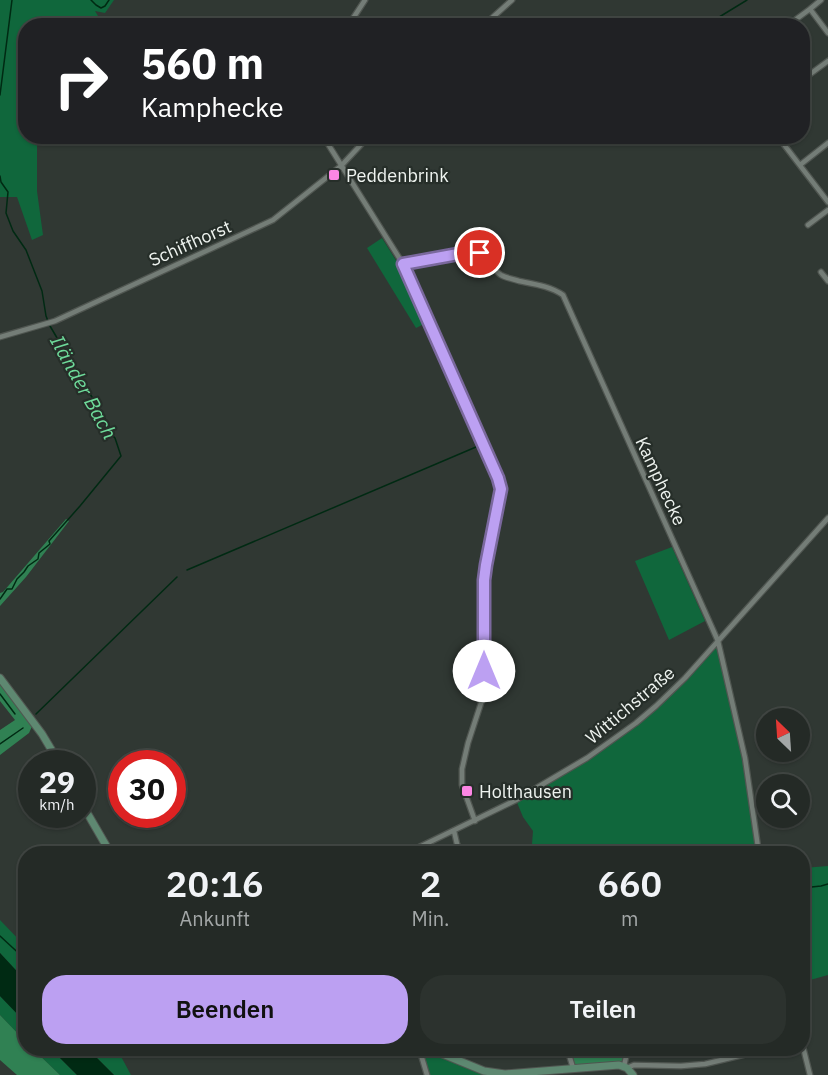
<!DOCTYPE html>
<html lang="de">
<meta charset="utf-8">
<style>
:root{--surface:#242a26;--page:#2c322e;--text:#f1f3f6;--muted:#a3a7a7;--line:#414643;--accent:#bca0f2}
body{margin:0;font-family:"IBM Plex Sans",sans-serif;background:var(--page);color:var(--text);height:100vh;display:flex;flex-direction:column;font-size:22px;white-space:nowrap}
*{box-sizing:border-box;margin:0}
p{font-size:20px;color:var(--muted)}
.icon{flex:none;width:33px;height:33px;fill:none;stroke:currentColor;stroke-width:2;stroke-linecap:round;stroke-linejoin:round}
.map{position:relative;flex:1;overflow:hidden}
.details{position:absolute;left:18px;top:846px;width:792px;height:210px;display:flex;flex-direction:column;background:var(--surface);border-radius:24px;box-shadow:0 2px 4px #0004,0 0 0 2px var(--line)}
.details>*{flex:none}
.hud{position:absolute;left:18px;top:18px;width:792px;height:126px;border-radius:24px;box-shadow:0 2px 4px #0004,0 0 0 2px var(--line);background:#202124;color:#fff;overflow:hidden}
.needle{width:39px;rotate:335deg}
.tools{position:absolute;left:756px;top:708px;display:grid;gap:12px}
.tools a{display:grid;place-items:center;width:54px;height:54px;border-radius:50%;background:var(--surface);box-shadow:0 2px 4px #0004,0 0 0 2px var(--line);font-size:30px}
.speed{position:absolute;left:18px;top:750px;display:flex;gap:12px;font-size:30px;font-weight:700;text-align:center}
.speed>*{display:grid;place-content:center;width:78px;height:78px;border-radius:50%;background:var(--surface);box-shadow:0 2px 4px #0004,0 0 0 2px var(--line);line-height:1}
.speed small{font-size:15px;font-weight:400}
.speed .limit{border:9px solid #d22;background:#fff;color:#111}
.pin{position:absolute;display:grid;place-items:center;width:51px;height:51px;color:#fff;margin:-26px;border:3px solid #fff;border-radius:50%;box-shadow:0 2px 6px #0007}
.me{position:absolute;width:66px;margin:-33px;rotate:0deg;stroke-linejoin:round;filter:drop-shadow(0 0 4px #0008)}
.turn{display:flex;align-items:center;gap:21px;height:126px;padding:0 24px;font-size:27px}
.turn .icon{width:78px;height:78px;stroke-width:2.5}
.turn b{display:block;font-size:42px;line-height:51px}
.eta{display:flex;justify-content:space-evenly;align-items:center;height:102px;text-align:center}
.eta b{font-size:36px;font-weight:600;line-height:42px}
.primary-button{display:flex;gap:12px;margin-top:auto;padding:12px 24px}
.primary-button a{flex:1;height:69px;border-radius:24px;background:var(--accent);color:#111;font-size:24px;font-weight:600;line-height:69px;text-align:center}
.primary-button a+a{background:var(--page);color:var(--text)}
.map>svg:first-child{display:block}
.green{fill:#10673c}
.forest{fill:#308153}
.water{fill:#002a13}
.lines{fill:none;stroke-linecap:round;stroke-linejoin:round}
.stream{stroke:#002a13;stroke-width:1.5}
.street-casing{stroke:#505651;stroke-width:7}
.secondary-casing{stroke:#505651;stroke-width:9}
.street{stroke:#747d77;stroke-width:4.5}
.secondary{stroke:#5e8871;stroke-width:7}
.route-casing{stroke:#7a689d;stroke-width:15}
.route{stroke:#bca0f2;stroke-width:10}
.poi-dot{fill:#fc86e4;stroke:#262e29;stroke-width:2}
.labels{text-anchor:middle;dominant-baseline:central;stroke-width:4.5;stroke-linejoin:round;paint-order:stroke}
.poi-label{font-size:18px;fill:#eef3ef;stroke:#262e29;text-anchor:start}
.street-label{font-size:18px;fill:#eef3ef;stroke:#262e29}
.water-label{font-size:20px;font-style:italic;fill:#6eda9a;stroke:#262e29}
</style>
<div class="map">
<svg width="828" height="1075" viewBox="0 0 828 1075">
<rect width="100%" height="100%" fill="#303833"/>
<!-- green -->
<path class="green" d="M0,0h114l-9,13 -10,-2 3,5 -11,9 -61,1v110l11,1v54l6,44 -11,5 -15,-43h-17z
M382,238l15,24 27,62 -8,4 -49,-80z
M672,547l33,74 -36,19 -34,-79z
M718,641l27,117 14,95h-225l-2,-9 1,-13 -10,-14 -7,-17 71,-42 69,-52z
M828,866v109l-25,7v-114z
M0,920l25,26v34l-25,-27z
M0,996l25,26v19l-25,-26z
M33,1049h18l26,26h-17z
M88,1049h29l14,26h-17z
M419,1049h29v8l42,15 37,3h-99z"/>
<!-- forest -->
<path class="forest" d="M66,519l3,2 -43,56 -26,29v-13l3,-1z
M0,683l34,39 -5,11 -29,22v-25l15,-10 -15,-19z
M0,1015l25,26 1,7 7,1 27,26h-43l-17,-15z
M567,1049h31l2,2 7,1 8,-3h13l-4,17 -51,2z"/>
<!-- water -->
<path class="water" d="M0,953l25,27v42l-25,-26z
M51,1049h37l26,26h-37z"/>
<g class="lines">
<!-- stream -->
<path class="stream" d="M91,0l5,5 5,3 4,-2 4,-6
M711,22l36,-22
M0,95l12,-95
M0,176l1,6 7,10 -2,21 7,18 13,19 16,41 4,25 4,10 59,100 1,7 5,5 6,18 -41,50 -31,35 1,3 -11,9 -1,6 -10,7 -4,6 -7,7 -5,10h-5l-7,10
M187,570l289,-123
M0,694l15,20
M36,714l141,-137
M0,744l23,-16
M802,888l19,-2 7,-2
M0,936l26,24"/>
<!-- street casing -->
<g class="street-casing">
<path id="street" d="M821,0l-11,9 18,24
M348,26l17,-26
M483,26l29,-26
M787,26l23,-17
M802,80l26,-19
M323,136l80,128 97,220 1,10 -15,71 -2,15v114l-16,49 -6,26v16l13,36
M782,142l46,60
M800,165l28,-22
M808,225l20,-15
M403,264l66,-12c26,0 18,14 32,23 5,3 12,4 18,6 15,3 31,5 44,14l155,346 27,117 14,96
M821,272l7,9
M0,337l55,-16 218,-101 68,-54 28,-30
M454,831l3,13 5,10
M405,854l111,-54 71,-42 49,-35 20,-17 29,-28 143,-160
M802,1043l8,32
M419,1048l8,27
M567,1048l6,20
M624,1066l4,-18
M627,1068l7,-3 47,1 24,-2 67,-16"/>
</g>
<!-- secondary casing -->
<g class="secondary-casing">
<path id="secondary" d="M0,678l42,56 18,30
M82,804l29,50
M428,1048l56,23 21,3 114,-9 8,3 6,7"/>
</g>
<!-- street -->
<use href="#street" class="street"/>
<!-- secondary -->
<use href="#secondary" class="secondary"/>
</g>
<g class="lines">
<!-- route casing -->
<g class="route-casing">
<path id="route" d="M480,253l-11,-1 -66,12 95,214 3,11 -15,76 -2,15v91"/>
</g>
<!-- route -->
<use href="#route" class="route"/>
</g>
<!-- markers -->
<g class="poi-dot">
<rect x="328" y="169" width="12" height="12" rx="3"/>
<rect x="461" y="785" width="12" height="12" rx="3"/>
</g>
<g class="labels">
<!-- poi labels -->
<g class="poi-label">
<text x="346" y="175">Peddenbrink</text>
<text x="479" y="791">Holthausen</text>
</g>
<!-- street labels -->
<g class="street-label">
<text transform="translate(190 243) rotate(-24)">Schiffhorst</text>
<text transform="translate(661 481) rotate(65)">Kamphecke</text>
<text transform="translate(630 705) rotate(-40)">Wittichstraße</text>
</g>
<!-- water labels -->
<g class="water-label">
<text transform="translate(84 387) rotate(61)">Iländer Bach</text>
</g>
</g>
</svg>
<div class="tools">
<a><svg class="needle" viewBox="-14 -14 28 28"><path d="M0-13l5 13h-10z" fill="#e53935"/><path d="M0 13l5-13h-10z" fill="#a3a7a7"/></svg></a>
<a><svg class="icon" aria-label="search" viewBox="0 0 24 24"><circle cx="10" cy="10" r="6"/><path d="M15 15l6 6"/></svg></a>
</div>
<div class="speed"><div>29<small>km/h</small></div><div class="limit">30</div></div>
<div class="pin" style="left:480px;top:253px;background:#d93025"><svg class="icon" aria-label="arrive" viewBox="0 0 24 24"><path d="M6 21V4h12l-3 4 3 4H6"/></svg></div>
<svg class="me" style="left:484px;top:671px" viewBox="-20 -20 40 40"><circle r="19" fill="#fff"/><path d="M0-13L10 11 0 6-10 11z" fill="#bca0f2"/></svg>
<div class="hud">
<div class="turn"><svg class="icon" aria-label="right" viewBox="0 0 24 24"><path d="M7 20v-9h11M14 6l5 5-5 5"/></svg><div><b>560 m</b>Kamphecke</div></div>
</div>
<section class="details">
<div class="eta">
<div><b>20:16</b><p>Ankunft</p></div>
<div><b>2</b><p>Min.</p></div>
<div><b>660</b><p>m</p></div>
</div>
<div class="primary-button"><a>Beenden</a><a>Teilen</a></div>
</section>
</div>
